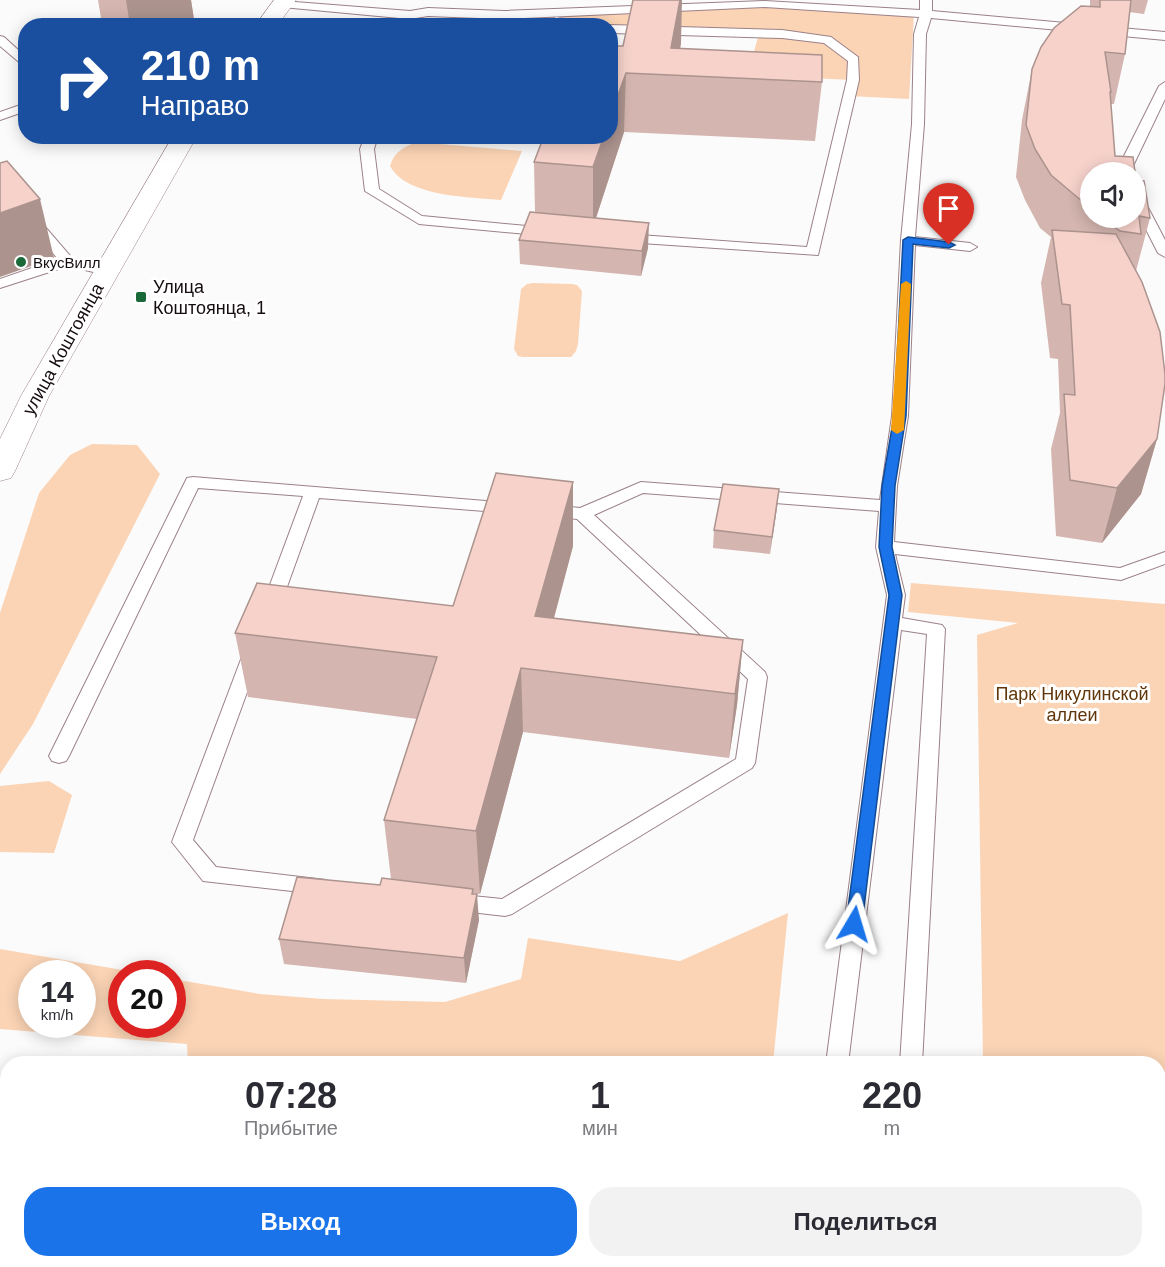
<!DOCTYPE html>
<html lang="ru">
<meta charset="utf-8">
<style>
:root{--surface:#fff;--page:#f2f2f3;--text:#2b2b33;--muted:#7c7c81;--accent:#1a73e8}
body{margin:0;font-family:Helvetica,sans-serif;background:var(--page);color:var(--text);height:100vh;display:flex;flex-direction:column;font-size:22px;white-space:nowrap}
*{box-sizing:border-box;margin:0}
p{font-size:20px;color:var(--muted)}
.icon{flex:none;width:33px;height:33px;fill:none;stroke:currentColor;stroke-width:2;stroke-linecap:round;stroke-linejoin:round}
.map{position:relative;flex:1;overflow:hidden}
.panel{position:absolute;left:0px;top:1056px;width:1166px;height:212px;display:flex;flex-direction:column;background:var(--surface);border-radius:24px 24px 0 0;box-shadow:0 3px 15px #0003}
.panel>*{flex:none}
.banner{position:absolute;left:18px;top:18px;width:600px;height:126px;border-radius:24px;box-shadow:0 3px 15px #0003;background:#1a4fa0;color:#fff;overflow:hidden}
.buttons{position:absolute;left:1080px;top:162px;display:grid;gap:12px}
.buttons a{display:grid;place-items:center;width:66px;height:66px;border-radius:50%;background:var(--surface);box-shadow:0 3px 15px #0003;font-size:30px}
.speed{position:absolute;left:18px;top:960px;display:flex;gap:12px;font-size:30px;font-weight:700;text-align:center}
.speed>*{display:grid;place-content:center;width:78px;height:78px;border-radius:50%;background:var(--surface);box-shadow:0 3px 15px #0003;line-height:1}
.speed small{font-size:15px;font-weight:400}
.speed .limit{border:9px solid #d22;background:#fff;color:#111}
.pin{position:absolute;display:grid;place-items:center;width:51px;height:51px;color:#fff;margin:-62px -26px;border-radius:50% 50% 50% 0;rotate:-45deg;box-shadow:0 0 6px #0007}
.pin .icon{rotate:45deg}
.me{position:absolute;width:66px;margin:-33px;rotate:7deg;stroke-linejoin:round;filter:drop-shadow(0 0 4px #0008)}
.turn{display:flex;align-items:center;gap:21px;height:126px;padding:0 24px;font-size:27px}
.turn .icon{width:78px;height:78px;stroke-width:2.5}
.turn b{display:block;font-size:42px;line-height:51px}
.eta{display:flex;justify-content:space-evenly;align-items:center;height:102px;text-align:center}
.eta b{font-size:36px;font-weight:800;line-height:42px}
.cta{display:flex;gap:12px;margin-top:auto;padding:12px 24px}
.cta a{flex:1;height:69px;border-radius:24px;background:var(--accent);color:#fff;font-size:24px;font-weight:800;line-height:69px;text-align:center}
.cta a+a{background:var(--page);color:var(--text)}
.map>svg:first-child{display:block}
.green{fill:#fbd4b5;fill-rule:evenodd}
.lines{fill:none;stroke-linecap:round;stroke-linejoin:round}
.service-casing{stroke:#9b8188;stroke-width:2}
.tertiary-casing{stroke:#9b8188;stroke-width:1}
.service{fill:#fff;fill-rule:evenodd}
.tertiary{fill:#fff;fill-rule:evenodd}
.wall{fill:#d4b5af}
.shaded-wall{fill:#ac938e}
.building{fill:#f6d2cb;stroke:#ac938e;stroke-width:1.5}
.route{fill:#1a73e8;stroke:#114b97;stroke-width:1.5}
.slow{fill:#f59e0b}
.poi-dot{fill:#1a6939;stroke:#fff;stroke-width:2}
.labels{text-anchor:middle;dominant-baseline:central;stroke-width:6;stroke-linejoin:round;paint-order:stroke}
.far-poi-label{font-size:15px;fill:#160d0f;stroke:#fff;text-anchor:start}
.poi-label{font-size:18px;fill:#160d0f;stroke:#fff;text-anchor:start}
.street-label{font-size:18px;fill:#160d0f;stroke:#fff}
.park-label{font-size:18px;fill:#60360a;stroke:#fff}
</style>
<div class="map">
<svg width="1165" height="1267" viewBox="0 0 1165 1267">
<rect width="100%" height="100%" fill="#fbfbfb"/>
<!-- green -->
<path class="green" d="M765,4l149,9 -5,86 -60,-3 3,-16 -105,-5 12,-41 -172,-9 -83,-10z
M416,142l106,9 -21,49c-32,-3 -94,-3 -111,-34 4,-14 14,-19 26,-24z
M533,283l39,1 5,1 5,6 -4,53 -2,7 -5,6h-48l-5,-1 -4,-7 7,-60 6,-5z
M92,444l45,1 23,29 -127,250 -33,50v-161l39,-120 31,-38z
M911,583l254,21v503l-7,1v-44l-175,-1 -6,-428 41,-12 -110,-11z
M49,781l23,14 -18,58 -54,-1v-66z
M788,913l-15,150 -585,1 -1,-20 -187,-15v-80l140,24 -18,1v50h50l1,-45 87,15 63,5 122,3 76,-23 7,-41 152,23zM32,974h50v50h-50z
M195,1260h291l-1,7h-289z"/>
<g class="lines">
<!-- service casing -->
<g class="service-casing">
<path id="service" d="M920,0h12v11l233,21v8l-234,-22 -5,16 -2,90 -9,113 55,6 7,4 -7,4 -55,-6 -7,171 -11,70 -3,56 226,26 45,-16v12l-44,16 -226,-26 10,41 -3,23 40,7 3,4 -23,435h-22l27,-430 -26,-4 -53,434h-22l61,-469 -11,-48 3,-36 -236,-18 -49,22 171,157 2,5 -12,86 -3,5 -240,146 -7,2 -52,-6 -7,-2 -3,-6 3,-6 7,-2 49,5 234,-140 12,-80 -171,-160 -33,-4 -2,-4 2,-4 6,-2 30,3 61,-26 239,18 12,-84 9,-176 11,-116 2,-90 5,-17 -154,-10 -261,12 -76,-3 -18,3 -128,-12 -6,-3 6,-3 128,10 18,-3 76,3 261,-10 155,9z
M556,17l37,9 -41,-2 -2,-3z
M610,25l172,5 49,7 27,20 1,23 -41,175 -192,-13 -7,-4 7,-4 181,13 40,-167 1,-19 -24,-18 -42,-5 -172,-5z
M0,36l4,1 22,20v11l-26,-22z
M1165,82v17l-32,67 2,6h-13l-3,-6 40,-80z
M26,103v8l-26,9v-8z
M365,136h13l-4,13 5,40 43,27 126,12 7,4 -7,4 -129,-12 -54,-33 -5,-42z
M1136,194l7,4 22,42v17l-7,-4 -22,-43z
M35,220l5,1 32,37 39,10 2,3 -7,4 -38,-9 -68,22v-9l58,-20 -30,-35z
M193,477l317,26 6,1 2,4 -2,4 -6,1 -191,-15 -40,111 -3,4 -6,2 -6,-2 -3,-4 42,-113 -105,-8 -129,268 -3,5 -7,2 -7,-2 -3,-5 136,-274 2,-4z
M252,647l6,2 3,5 -68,186 23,27 110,13 3,6 -3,6 -7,2 -116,-13 -31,-39 71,-188 3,-5z
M1165,1139v22l-7,2v-22z
M801,1260h24v7h-24z"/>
</g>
<!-- tertiary casing -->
<g class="tertiary-casing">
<path id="tertiary" d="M274,0h22l-19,26h-22z
M173,136h24l-148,260 -34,75 -4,7 -11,3v-42l21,-43z"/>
</g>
<!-- service -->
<use href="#service" class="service"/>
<!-- tertiary -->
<use href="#tertiary" class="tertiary"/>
</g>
<!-- wall -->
<path class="wall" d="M98,0h93l4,26h-85l-9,-8z
M1090,0h58l-4,14 -15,-2 -4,42 -11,50h-4l-20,68v46h46v-38l14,38 -14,53 21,168 -16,55 -39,49 -46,-7 -5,-87 9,-36 -2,-54 -8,-1 -9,-75 10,-46 -11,-9 -15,-28 -9,-23 6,-57 10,-51 58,-63z
M681,43l-1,6 142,33 -7,59 -191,-9 -28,86 52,30 -7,28 -121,-12 -1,-24 16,-28 -1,-50 79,-99 10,-17z
M777,507l-7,47 -57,-6 1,-18z
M573,546l-19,72 189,22 -6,65 -8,53 -206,-26 -43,162 -7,-1 6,27 -13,63 -182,-19 -5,-25 112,-60 -7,-59 33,-101 -169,-22 -13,-64 218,-27z
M877,1260h281l7,7h-281z"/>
<!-- shaded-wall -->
<path class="shaded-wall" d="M126,0h65l4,26h-65z
M680,0h2l-1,43 -6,33 -4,-28z
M626,73l-2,59 -31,95v-60l11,-31h6v-19z
M40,199l14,59 -54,19v-64z
M649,223l-1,25 -7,28 1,-25z
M1157,439l-16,55 -39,49 15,-55z
M573,482v64l-33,124 -5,-54z
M779,489l-2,18 -7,47 2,-17z
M743,640l-6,65 -8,53 6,-64z
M521,668l2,64 -43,162 -4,-63z
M473,889l1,19 3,-14 2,26 -13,63 -2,-25z"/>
<!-- building -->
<path class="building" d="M633,0h47l-9,48 151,7v27l-196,-9 -16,44v-54h3l3,-17h7z
M1100,0h31l-6,54 -20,-2 6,40h-1l5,64 18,1 2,15h-45v36l-39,-33 -16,-26 -9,-24 6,-56 9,-22 13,-19 27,-22 19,1z
M544,136h60l-11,31 -59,-5z
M7,161l33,38 -40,14v-50z
M1136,175v5l8,1 6,37 -11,-2 2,18 -21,-3 -18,-13h34z
M530,212l119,11 -7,28 -123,-11z
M1052,230l64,4 26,48 18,50 5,42v10l-8,55 -40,49 -47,-8 -6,-86 11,1 -5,-90 -8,-1z
M496,473l77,9 -38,134 208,24 -8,54 -214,-26 -45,163 -92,-11 53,-163 -202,-24 22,-50 196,23z
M723,484l56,5 -7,48 -58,-7z
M297,877l83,8 2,-7 91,11 -1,5h5l-13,64 -185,-19z
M1158,1244l7,1v22h-209l-7,-7h209z
M537,1260h213l7,1 -1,6h-220z"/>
<!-- route -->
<path class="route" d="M908,237l41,5 6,3 -6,3 -36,-4 -7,172 -11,70 -3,61 10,48 -40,329 -2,5 -6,2 -6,-2 -2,-5 43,-329 -10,-48 3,-61 12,-70 9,-176z"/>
<!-- slow -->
<path class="slow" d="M906,281l5,3 -7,146 -7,4 -6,-4 10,-146z"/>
<!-- markers -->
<g class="poi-dot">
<circle cx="21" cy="262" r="6"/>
<rect x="135" y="291" width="12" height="12" rx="3"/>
</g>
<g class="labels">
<!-- far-poi labels -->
<g class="far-poi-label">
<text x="33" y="262">ВкусВилл</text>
</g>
<!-- poi labels -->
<g class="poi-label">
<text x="153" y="287">Улица<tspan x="153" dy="21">Коштоянца, 1</tspan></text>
</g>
<!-- street labels -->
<g class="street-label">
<text transform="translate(63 349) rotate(-61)">улица Коштоянца</text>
</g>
<!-- park labels -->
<g class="park-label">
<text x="1072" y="694">Парк Никулинской<tspan x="1072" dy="21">аллеи</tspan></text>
</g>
</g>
</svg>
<div class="buttons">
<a><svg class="icon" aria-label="sound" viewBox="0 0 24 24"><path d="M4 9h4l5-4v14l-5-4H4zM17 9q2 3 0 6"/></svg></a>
</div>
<div class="speed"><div>14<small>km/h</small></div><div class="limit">20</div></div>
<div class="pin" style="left:949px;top:245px;background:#d93025"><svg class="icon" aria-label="arrive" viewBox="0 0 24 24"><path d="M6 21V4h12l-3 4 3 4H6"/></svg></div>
<svg class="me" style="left:854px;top:924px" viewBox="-20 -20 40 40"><path d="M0-17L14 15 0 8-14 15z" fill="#1a73e8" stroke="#fff" stroke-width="4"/></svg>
<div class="banner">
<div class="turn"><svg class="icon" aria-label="right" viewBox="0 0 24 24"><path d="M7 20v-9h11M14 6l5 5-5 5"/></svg><div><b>210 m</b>Направо</div></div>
</div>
<section class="panel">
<div class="eta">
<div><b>07:28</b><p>Прибытие</p></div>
<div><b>1</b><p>мин</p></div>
<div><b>220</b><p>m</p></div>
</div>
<div class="cta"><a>Выход</a><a>Поделиться</a></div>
</section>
</div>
